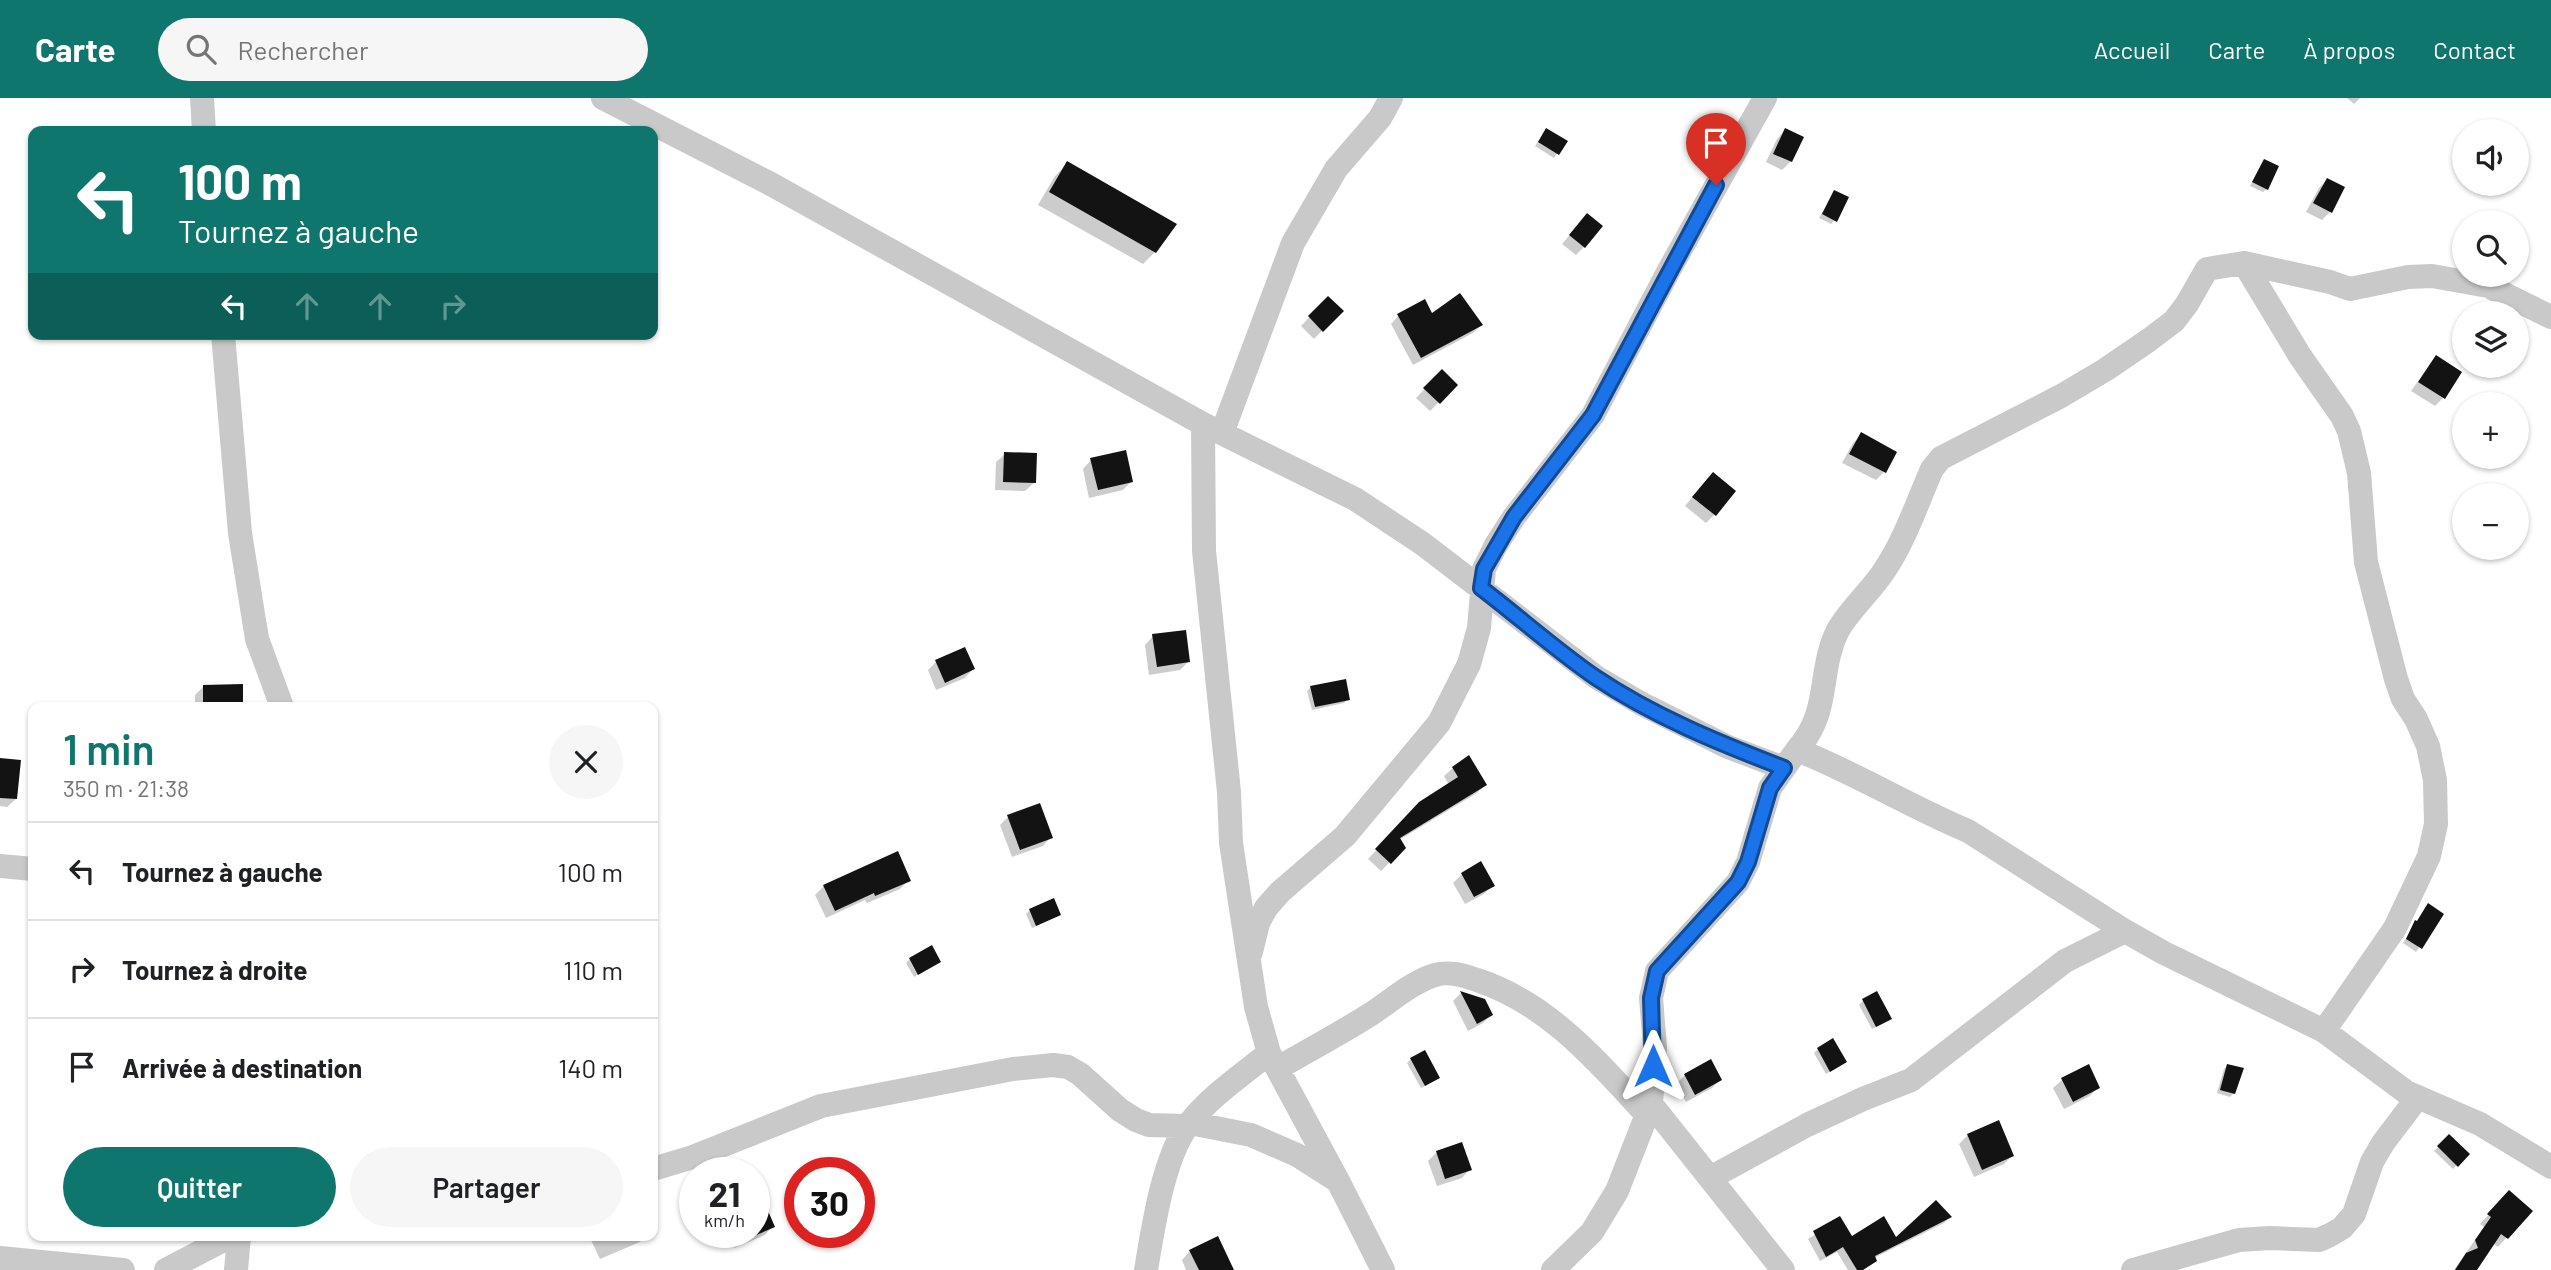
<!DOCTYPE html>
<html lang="fr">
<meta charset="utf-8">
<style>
:root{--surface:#fff;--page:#f6f6f6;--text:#202124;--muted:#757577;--line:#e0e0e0;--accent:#0f766e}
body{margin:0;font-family:Barlow,sans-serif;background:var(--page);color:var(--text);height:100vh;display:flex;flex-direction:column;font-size:26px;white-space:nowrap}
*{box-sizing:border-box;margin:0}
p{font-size:23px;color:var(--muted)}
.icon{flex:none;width:38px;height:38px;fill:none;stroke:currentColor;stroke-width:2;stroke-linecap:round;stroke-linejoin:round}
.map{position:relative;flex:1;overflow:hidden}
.panel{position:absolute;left:28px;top:604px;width:630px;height:539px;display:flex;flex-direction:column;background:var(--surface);border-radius:14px;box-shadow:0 2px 5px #0004}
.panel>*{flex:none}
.guide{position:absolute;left:28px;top:28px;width:630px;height:214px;border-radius:14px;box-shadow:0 2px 5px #0004;background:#0f766e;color:#fff;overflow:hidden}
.buttons{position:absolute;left:2452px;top:21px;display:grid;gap:14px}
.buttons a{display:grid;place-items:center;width:77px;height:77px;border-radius:50%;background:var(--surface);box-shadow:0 2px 5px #0004;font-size:35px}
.speed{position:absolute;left:679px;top:1059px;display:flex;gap:14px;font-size:35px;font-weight:700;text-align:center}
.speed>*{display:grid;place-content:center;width:91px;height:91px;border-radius:50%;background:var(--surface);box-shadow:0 2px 5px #0004;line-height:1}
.speed small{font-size:18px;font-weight:400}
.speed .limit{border:10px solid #d22;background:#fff;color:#111}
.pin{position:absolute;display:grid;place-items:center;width:60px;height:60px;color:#fff;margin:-72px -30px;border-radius:50% 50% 50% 0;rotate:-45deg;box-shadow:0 0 7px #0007}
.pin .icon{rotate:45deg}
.me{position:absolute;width:77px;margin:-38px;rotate:0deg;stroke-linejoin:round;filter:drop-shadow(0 0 5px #0008)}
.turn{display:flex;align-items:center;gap:24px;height:147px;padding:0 35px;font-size:32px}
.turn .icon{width:91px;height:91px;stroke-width:2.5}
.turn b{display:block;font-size:49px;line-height:60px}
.lanes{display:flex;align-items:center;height:66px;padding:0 35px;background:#0003;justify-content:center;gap:35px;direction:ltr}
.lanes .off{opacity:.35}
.round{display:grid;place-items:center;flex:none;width:74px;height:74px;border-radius:37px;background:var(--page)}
.headline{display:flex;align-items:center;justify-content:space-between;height:119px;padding:0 35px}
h1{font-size:42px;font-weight:600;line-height:52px;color:var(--accent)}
.action{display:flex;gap:14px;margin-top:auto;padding:14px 35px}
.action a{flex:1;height:80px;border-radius:42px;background:var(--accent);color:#fff;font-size:28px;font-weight:600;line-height:80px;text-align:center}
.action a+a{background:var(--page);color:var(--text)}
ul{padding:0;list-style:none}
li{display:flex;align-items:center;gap:21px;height:98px;padding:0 35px;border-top:2px solid var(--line)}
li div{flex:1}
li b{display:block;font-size:26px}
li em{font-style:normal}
header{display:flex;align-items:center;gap:42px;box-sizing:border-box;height:98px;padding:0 35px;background:var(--accent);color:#fff}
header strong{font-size:33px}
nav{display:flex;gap:38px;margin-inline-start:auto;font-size:24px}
.search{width:490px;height:63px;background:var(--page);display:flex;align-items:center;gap:18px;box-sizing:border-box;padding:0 24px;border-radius:38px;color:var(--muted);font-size:26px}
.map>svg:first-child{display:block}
.shadow{fill:#0003}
.building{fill:#131313}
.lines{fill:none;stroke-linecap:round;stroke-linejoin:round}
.street{stroke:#c9c9c9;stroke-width:24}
.route-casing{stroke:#114b97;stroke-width:18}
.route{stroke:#1a73e8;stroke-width:12}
</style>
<header>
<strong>Carte</strong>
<div class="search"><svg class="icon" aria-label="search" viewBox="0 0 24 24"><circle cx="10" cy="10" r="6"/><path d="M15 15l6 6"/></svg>Rechercher</div>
<nav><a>Accueil</a><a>Carte</a><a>À propos</a><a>Contact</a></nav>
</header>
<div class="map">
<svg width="2551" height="1172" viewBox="0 0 2551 1172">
<rect width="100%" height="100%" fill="#fff"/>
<!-- shadow -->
<path class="shadow" d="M2347,0h13l-6,6z
M1785,32l6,31 -9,9 -16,-8 11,-23z
M1543,36l22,8 -11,16 -19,-12z
M2264,63l3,28 -4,3 -13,-6z
M1067,66l88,88 -12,12 -105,-59 17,-29z
M2327,82l3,32 -8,8 -16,-8 13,-24z
M1834,94l1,28 -4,4 -12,-6z
M1579,126l5,23 -8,8 -14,-11z
M1328,200l13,13 -27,28 -13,-13z
M1398,218h34l49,9 -8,8 -60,32 -22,-41z
M2436,259l7,41 -8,8 -24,-15z
M1442,273l14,14 -26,26 -14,-13z
M1861,337l23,37 -8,8 -34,-17 11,-20z
M1005,356l29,29 -9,8 -30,-1 1,-28z
M1091,362l40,22 -8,8 -34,8 -6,-29z
M1705,384l9,33 -8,8 -21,-17z
M1153,538l35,26 -8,8 -31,5 -4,-30z
M936,564l37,7 -8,9 -29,12 -8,-20z
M204,588l37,21h-46v-12z
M1311,589l37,12 -4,4 -32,7 -5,-19z
M0,661l16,40 -9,8 -7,-1z
M1453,670l32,17 -8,8 -78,47 5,8 -23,23 -13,-12 52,-55 29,-19 -5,-9z
M1008,719l43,20 -8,9 -31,11 -12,-32z
M1462,776l30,12 -8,8 -19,10 -12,-21z
M908,783l-8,8 -33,14 -2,-3 -39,18 -11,-23 9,-9z
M1030,812l29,5 -27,13 -6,-14z
M2442,816l-26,38 -13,-9 13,-21z
M910,861l29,2 -25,16 -8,-14z
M1461,895l23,8 7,14 -8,8 -15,8 -15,-30z
M1863,903l23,21 -14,7 -13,-24z
M1818,951l27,13 -19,12 -12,-21z
M1411,961l27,19 -17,10 -14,-25z
M2228,967l6,28 -4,4 -13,-4 7,-24z
M1685,977l35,5 -8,8 -26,14 -10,-18z
M2062,982l36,7 -8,9 -26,13 -11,-21z
M1968,1037l44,21 -8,8 -30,13 -15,-33z
M2449,1039l18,17 -14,15 -19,-18z
M1437,1054l33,17 -8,9 -25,8 -9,-25z
M2501,1103l29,10 -32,36 -5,-4 -18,27h-21l30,-43 -4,-3z
M1950,1119l-6,6 -70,35 1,3 -12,9h-15l-11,-18 -17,9 -12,-22 32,-21 11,20 45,1z
M773,1128l-8,9 -31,13 -7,-16h27z
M589,1138h57l-6,6 -40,17z
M1190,1153l36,19h-40l-4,-10z"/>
<!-- building -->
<path class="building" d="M1546,30l22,13 -9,14 -21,-13z
M1785,30l19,9 -12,25 -19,-8z
M2264,61l15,7 -11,24 -16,-8z
M1067,63l110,63 -21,29 -107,-61z
M2327,80l18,9 -13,26 -19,-10z
M1834,92l15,7 -12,25 -15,-8z
M1587,115l16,13 -18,22 -16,-13z
M1460,195l23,32 -62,33 -24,-44 28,-15 7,14z
M1328,198l16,15 -21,21 -15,-16z
M2436,257l26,17 -17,27 -27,-17z
M1442,271l16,16 -18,19 -17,-16z
M1861,334l36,20 -11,21 -37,-19z
M1126,352l7,32 -35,8 -8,-32z
M1004,354l33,1 -1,30 -33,-1z
M1713,374l23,19 -20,25 -24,-19z
M1186,532l4,32 -33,5 -5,-33z
M965,549l10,22 -30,14 -10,-23z
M1346,581l4,21 -35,7 -5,-21z
M243,586v23h-40v-22z
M1469,657l18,30 -87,53 6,10 -15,16 -16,-15 44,-47 39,-25 -6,-10z
M0,660l21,2 -4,39 -17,-1z
M1040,705l13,35 -33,12 -13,-35z
M898,753l13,30 -36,15 -1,-3 -39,18 -12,-26z
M1481,763l14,25 -21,11 -13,-24z
M1054,800l7,17 -25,11 -7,-17z
M2428,805l16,11 -22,35 -16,-10 9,-19 2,1z
M932,847l9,17 -23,13 -9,-17z
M1460,893l25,8 8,16 -16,9z
M1877,893l15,28 -16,8 -14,-28z
M1833,940l14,24 -17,10 -13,-24z
M1425,952l15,28 -15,8 -15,-28z
M1711,961l11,21 -27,15 -11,-21z
M2089,966l11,24 -27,14 -12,-24z
M2227,966l17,4 -9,26 -15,-4z
M1999,1022l15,36 -32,14 -15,-36z
M2449,1036l21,20 -12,13 -21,-21z
M1462,1044l10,28 -27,9 -9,-28z
M754,1080l21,49 -21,9z
M2509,1092l24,21 -25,28 -7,-5 -24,36h-22l11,-17 12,-5 -3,-8 16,-23 -4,-3z
M1936,1102l16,17 -77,39 2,5 -14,9h-6l-14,-23 -17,10 -13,-26 27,-15 12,20 32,-20 12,21z
M1218,1138l16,34h-35l-10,-20z"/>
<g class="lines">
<!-- street -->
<path class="street" d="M202,0l2,33
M603,0l166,85 434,241
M2244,165l56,93 42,60 7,15 10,42 7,89 30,117 7,20 13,20 12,27 7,34 1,44 -7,32 -34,72 -71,103
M223,236l17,199 17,106 25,68
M1222,335l71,-190 43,-74 44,-51 11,-20
M1797,652c35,-40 20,-78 41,-120 12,-21 33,-39 46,-59 21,-31 33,-68 48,-102l9,-11 120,-62 44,-26 44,-30 25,-19 13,-17 20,-35 37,-6 86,19 20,7 58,-12 24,-1 56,10 63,31
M0,768l33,3
M1251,854l7,-29 8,-15 14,-16 65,-56 94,-113 30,-59 10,-36 5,-59 12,-24 18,-28 79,-102 75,-143 97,-174
M1269,955l-13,-46 -25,-164 -2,-51 -25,-241 -1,-127 152,75 68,45 173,133 46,27 86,43 56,21
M1278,970c31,-18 63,-35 93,-54 20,-13 41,-32 64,-39 14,-4 28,0 42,5 71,23 120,81 170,135
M1651,1006l132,166
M1190,1025l61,12 46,20 39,25
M653,1071l40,-12 128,-51 192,-37 40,-4 15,2 12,7 40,36 16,10 13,5 38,1
M1710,1080l97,-53 56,-26 48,-19 154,-119 60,-30
M0,1160l123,12
M166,1172l65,-34
M236,1172l3,-34
M1146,1172c7,-41 17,-112 42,-145 21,-28 54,-50 81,-72l70,130 44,87
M1553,1172l39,-38 25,-41 34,-87 4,-57 -4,-49 6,-27 81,-89 10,-20 22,-74 27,-38c59,23 113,57 171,81l157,100 39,22 160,78 82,61 74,32 71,43
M2133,1172l106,-30 31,-2 49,2 11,-5 12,-7 12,-14 18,-52 11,-19 35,-46"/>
</g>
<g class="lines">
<!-- route casing -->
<g class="route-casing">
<path id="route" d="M1653,968l-2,-68 6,-27 81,-89 10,-20 22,-74 14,-20c-65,-25 -131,-52 -189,-91 -39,-27 -76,-60 -114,-89l3,-19 30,-52 79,-102 123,-230"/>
</g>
<!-- route -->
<use href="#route" class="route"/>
</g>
</svg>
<div class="buttons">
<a><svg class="icon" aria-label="sound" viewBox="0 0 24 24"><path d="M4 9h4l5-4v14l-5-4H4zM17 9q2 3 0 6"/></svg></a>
<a><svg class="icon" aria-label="search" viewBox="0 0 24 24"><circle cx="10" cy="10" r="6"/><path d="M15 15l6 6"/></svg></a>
<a><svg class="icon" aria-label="layers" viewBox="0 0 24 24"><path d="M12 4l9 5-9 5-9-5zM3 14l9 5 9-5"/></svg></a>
<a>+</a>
<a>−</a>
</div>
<div class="speed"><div>21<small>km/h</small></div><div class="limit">30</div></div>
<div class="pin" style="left:1716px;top:87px;background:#d93025"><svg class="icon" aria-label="arrive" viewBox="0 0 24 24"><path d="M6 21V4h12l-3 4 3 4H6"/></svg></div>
<svg class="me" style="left:1653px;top:968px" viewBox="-20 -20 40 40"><path d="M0-17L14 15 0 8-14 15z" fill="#1a73e8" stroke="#fff" stroke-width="4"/></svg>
<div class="guide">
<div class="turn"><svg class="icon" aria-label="left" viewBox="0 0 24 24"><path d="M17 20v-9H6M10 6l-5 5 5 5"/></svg><div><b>100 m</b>Tournez à gauche</div></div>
<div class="lanes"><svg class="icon" aria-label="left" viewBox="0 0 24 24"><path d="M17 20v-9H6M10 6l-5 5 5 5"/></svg><svg class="icon off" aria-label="ahead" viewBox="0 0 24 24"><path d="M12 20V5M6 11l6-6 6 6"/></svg><svg class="icon off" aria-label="ahead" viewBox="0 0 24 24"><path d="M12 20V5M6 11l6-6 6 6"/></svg><svg class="icon off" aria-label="right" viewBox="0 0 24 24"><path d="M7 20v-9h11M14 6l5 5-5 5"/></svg></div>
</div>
<section class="panel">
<div class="headline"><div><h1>1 min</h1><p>350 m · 21:38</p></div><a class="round"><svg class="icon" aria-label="close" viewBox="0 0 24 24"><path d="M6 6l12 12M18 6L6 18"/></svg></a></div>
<ul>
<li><svg class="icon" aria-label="left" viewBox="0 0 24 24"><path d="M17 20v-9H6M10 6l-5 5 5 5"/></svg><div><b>Tournez à gauche</b></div><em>100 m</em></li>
<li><svg class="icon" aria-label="right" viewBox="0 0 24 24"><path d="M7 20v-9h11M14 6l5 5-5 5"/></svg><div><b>Tournez à droite</b></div><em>110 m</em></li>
<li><svg class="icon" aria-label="arrive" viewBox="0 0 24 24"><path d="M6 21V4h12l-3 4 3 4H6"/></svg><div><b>Arrivée à destination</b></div><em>140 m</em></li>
</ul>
<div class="action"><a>Quitter</a><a>Partager</a></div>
</section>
</div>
